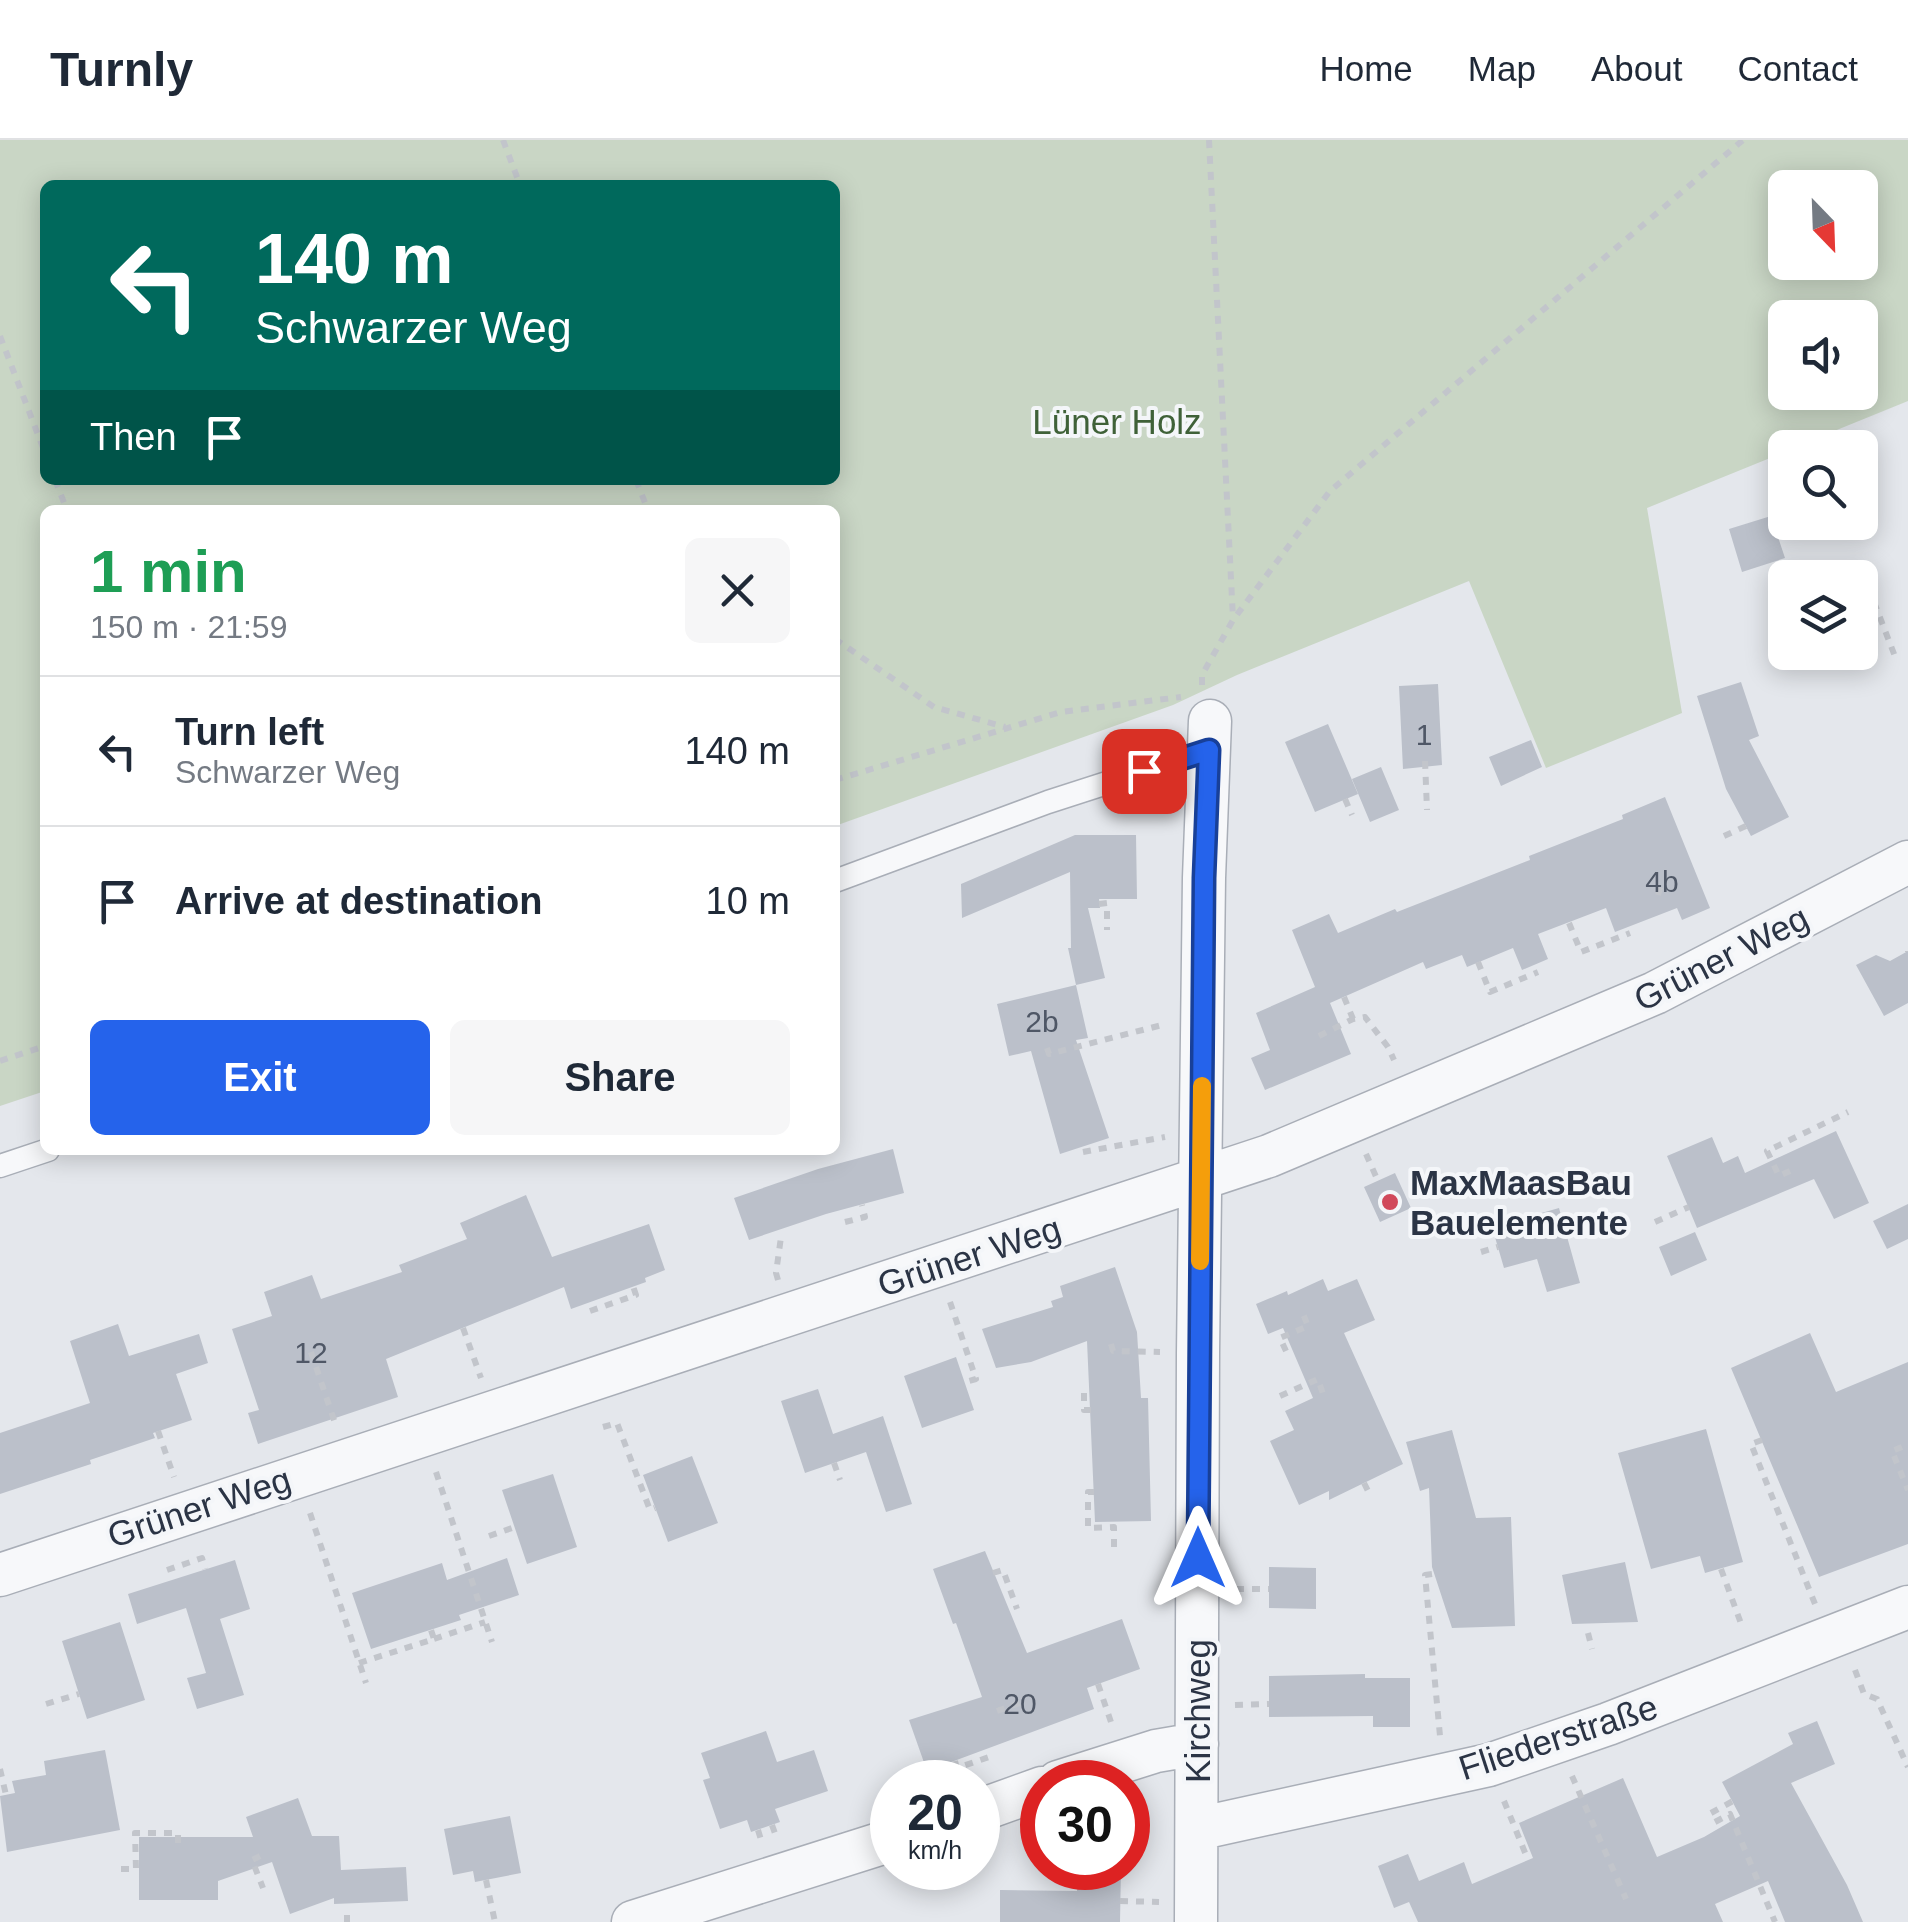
<!DOCTYPE html>
<meta charset="utf-8">
<style>
:root{--surface:#fff;--page:#f6f6f7;--text:#1f2937;--muted:#747a83;--line:#e0e1e3;--accent:#2563eb}
body{margin:0;font-family:Helvetica,sans-serif;background:var(--page);color:var(--text);height:100vh;display:flex;flex-direction:column;font-size:38px;white-space:nowrap}
*{box-sizing:border-box;margin:0}
p{font-size:32px;color:var(--muted)}
.icon{flex:none;width:55px;height:55px;fill:none;stroke:currentColor;stroke-width:2;stroke-linecap:round;stroke-linejoin:round}
.map{position:relative;flex:1;overflow:hidden}
.panel{position:absolute;left:40px;top:365px;width:800px;height:650px;display:flex;flex-direction:column;background:var(--surface);border-radius:15px;box-shadow:0 5px 25px #0003}
.panel>*{flex:none}
.hud{position:absolute;left:40px;top:40px;width:800px;height:305px;border-radius:15px;box-shadow:0 5px 25px #0003;background:#00695c;color:#fff;overflow:hidden}
.needle{width:65px;rotate:157deg}
.controls{position:absolute;left:1768px;top:30px;display:grid;gap:20px}
.controls a{display:grid;place-items:center;width:110px;height:110px;border-radius:15px;background:var(--surface);box-shadow:0 5px 25px #0003;font-size:50px}
.speed{position:absolute;left:870px;top:1620px;display:flex;gap:20px;font-size:50px;font-weight:700;text-align:center}
.speed>*{display:grid;place-content:center;width:130px;height:130px;border-radius:50%;background:var(--surface);box-shadow:0 5px 25px #0003;line-height:1}
.speed small{font-size:25px;font-weight:400}
.speed .limit{border:15px solid #d22;background:#fff;color:#111}
.pin{position:absolute;display:grid;place-items:center;width:85px;height:85px;color:#fff;margin:-42px;border-radius:20px;box-shadow:0 5px 15px #0006}
.me{position:absolute;width:110px;margin:-55px;rotate:0deg;stroke-linejoin:round;filter:drop-shadow(0 0 8px #0008)}
.turn{display:flex;align-items:center;gap:35px;height:210px;padding:0 50px;font-size:45px}
.turn .icon{width:130px;height:130px;stroke-width:2.5}
.turn b{display:block;font-size:70px;line-height:85px}
.then{display:flex;align-items:center;height:95px;padding:0 50px;background:#0003;gap:20px;font-size:38px}
.round{display:grid;place-items:center;flex:none;width:105px;height:105px;border-radius:15px;background:var(--page)}
.headline{display:flex;align-items:center;justify-content:space-between;height:170px;padding:0 50px}
h1{font-size:60px;font-weight:700;line-height:75px;color:#1e9e55}
.action{display:flex;gap:20px;margin-top:auto;padding:20px 50px}
.action a{flex:1;height:115px;border-radius:15px;background:var(--accent);color:#fff;font-size:40px;font-weight:700;line-height:115px;text-align:center}
.action a+a{background:var(--page);color:var(--text)}
ul{padding:0;list-style:none}
li{display:flex;align-items:center;gap:30px;height:150px;padding:0 50px;border-top:2px solid var(--line)}
li div{flex:1}
li b{display:block;font-size:38px}
li em{font-style:normal}
header{display:flex;align-items:center;gap:60px;box-sizing:border-box;height:140px;padding:0 50px;background:var(--surface);border-bottom:2px solid var(--line)}
header strong{font-size:48px}
nav{display:flex;gap:55px;margin-inline-start:auto;font-size:35px}
.map>svg:first-child{display:block}
.green{fill:#c9d6c5;fill-rule:evenodd}
.building{fill:#bbc0ca}
.lines{fill:none;stroke-linecap:round;stroke-linejoin:round}
.service-casing{stroke:#a9aeb7;stroke-width:25}
.minor-casing{stroke:#a9aeb7;stroke-width:45}
.path{stroke:#c2c5cb;stroke-width:6;stroke-dasharray:8 8;stroke-linecap:butt}
.service{stroke:#f7f8fa;stroke-width:22}
.minor{stroke:#f7f8fa;stroke-width:42}
.route-casing{stroke:#184099;stroke-width:25}
.route{stroke:#2563eb;stroke-width:18}
.slow{stroke:#f59e0b;stroke-width:18}
.poi-dot{fill:#d1495b;stroke:#f4f6f9;stroke-width:4}
.labels{text-anchor:middle;dominant-baseline:central;stroke-width:8;stroke-linejoin:round;paint-order:stroke}
.number-label{font-size:30px;fill:#4f5766}
.park-label{font-size:35px;fill:#3f6138;stroke:#f4f6f9}
.street-label{font-size:35px;fill:#2b3445;stroke:#f4f6f9}
.poi-label{font-size:35px;font-weight:bold;fill:#2b3445;stroke:#f4f6f9;text-anchor:start}
</style>
<header>
<strong>Turnly</strong>
<nav><a>Home</a><a>Map</a><a>About</a><a>Contact</a></nav>
</header>
<div class="map">
<svg width="1908" height="1782" viewBox="0 0 1908 1782">
<rect width="100%" height="100%" fill="#e4e7ec"/>
<!-- green -->
<path class="green" d="M0,0h1908v261l-113,46 -10,1v4l-138,56 35,205 -136,55 -77,-187 -232,94 -64,30 -338,121v-316h-790v581l-45,15zM45,45h790v295h-790zM1785,48h75v74h-75zM1785,178h75v74h-75z"/>
<!-- building -->
<path class="building" d="M1771,376l14,42 -43,14 -13,-43z
M1741,542l18,54 -10,4 40,77 -38,19 -25,-47 -29,-93z
M1438,544l4,81 -39,4 -4,-83z
M1328,584l30,70 -43,18 -30,-70z
M1531,600l11,27 -41,19 -12,-29z
M1381,627l18,43 -29,12 -18,-43z
M1665,657l45,111 -28,12 -5,-12 -62,24 -9,-24 -68,26 10,25 -26,11 -9,-22 -46,19 -5,-12 -36,14 -3,-7 -93,41 21,51 -86,36 -14,-32 19,-8 -14,-37 59,-26 -23,-57 37,-16 9,19 57,-24 2,3 133,-52 -1,-4 94,-37 -1,-4z
M1075,695h61l1,64h-38l1,9h-12l17,70 -29,7 -8,-37h3l-1,-76 -108,46 -1,-34z
M1908,811v52l-24,13 -28,-51 20,-10 14,6z
M1076,845l12,53 -12,2 33,98 -49,16 -29,-103 -22,5 -12,-52z
M1836,991l33,72 -35,16 -20,-40 -117,49 -30,-72 45,-19 11,26 15,-7 7,17z
M893,1009l11,44 -78,21 -77,26 -15,-42 84,-29z
M1395,1033l16,35 -31,14 -16,-35z
M526,1055l26,62 97,-33 16,46 -20,8 1,4 -75,27 -7,-22 -178,72 12,38 -140,47 -10,-31 11,-3 -27,-81 40,-13 -8,-24 48,-17 9,24 81,-27 -3,-7 68,-26 -7,-16z
M1908,1064v35l-21,10 -14,-28z
M1559,1068l21,75 -33,9 -10,-33 -33,9 -12,-41z
M1695,1092l12,28 -36,16 -12,-29z
M1115,1127l22,65 4,66h7l3,123 -56,1 -8,-181 -56,21 -35,6 -14,-39 71,-22 -2,-6 12,-4 -3,-11z
M1323,1139l5,12 29,-12 18,41 -31,13 59,131 -74,36v-9l-30,14 -29,-64 24,-11 -9,-19 28,-13 -30,-70 -15,6 -12,-30 31,-13 1,4z
M118,1184l11,32 70,-22 9,29 -32,11 16,46 -39,13 2,5 -65,22 1,4 -91,30v-61l90,-30 -20,-62z
M1810,1193l26,59 72,-30v182l-89,33 -88,-209z
M956,1217l18,53 -52,18 -18,-52z
M818,1249l15,45 50,-18 29,88 -26,8 -20,-60 -61,21 -24,-72z
M1706,1289l37,133 -38,11 -5,-17 -49,13 -33,-116z
M1452,1290l24,88 35,-1 4,109 -63,2 -20,-61 -3,-79 -9,3 -14,-49z
M692,1316l26,67 -50,19 -25,-67z
M553,1334l24,73 -50,17 -25,-74z
M985,1411l42,102 95,-34 18,50 -53,19 7,21 -167,62 -18,-51 73,-23 -26,-74 -3,1 -20,-55z
M507,1418l12,37 -60,20 2,5 -90,29 -19,-56 90,-30 5,17z
M235,1420l15,49 -30,10 24,76 -47,14 -10,-31 19,-5 -20,-65 -49,16 -9,-30z
M1625,1422l13,60 -66,2 -10,-49z
M1269,1427l47,1v41l-47,-1z
M120,1482l25,78 -58,19 -25,-78z
M1365,1534v4h45v49h-37v-11l-104,1v-41z
M1817,1581l18,43 -44,19 56,102 16,37h-78l-17,-41 -53,23 8,18h-305l-9,-20 -15,6 -16,-42 30,-12 11,27 45,-19 8,22 61,-26 -14,-35 104,-45 34,79 47,-20 36,-21 -18,-34 71,-38 -5,-11z
M766,1591l11,31 37,-12 14,41 -53,18 5,13 -29,10 -4,-12 -27,9 -17,-49 7,-2 -9,-25z
M105,1610l15,80 -113,22 -7,-56 15,-3 -3,-12 34,-6 -2,-14z
M298,1658l14,38h27l2,34 65,-3 2,34 -74,3v-6l-44,16 -18,-52 -54,19v19h-79v-63h114l-7,-20z
M510,1676l11,57 -46,9 -2,-11 -20,4 -9,-46z
M1078,1728h43l-1,54h-120v-32l77,1z"/>
<g class="lines">
<!-- service casing -->
<g class="service-casing">
<path id="service" d="M835,741l213,-79 161,-52
M0,1026l48,-16"/>
</g>
<!-- minor casing -->
<g class="minor-casing">
<path id="minor" d="M0,1435l1269,-419 386,-163 253,-131
M1058,1642l98,-31 41,-7
M978,1671l64,-23
M1197,1689l292,-64 119,-41 300,-117
M633,1782l259,-82
M1196,1782l2,-569 6,-475 6,-157"/>
</g>
<!-- path -->
<path class="path" d="M503,0l17,45
M1209,0l24,479
M0,196l45,117
M55,340l12,30
M636,340l12,30
M1874,462l22,57
M835,499l99,68 71,20
M1202,545v-10l31,-55 97,-129 413,-351
M1425,621l2,49
M835,640l226,-68 120,-15
M1345,659l7,16
M1724,696l22,-10
M1658,755l4,-14
M1099,764l8,-1v27
M1569,783l12,29 49,-19
M1908,811v1
M1478,822l12,30 48,-20
M1344,857l9,22
M1319,896l34,-17 12,-2 23,30 6,13
M1047,908l2,6 113,-29
M0,921l45,-15
M1083,1012l82,-15
M1366,1014l12,27
M1790,1031l-11,5 -12,-25 81,-39
M845,1082l20,-5 -3,-12
M1655,1082l34,-15
M1481,1112l17,-5
M778,1140l-2,-7 5,-36
M950,1162l26,77 -11,3
M590,1171l46,-16 -3,-9
M463,1188l18,50
M1111,1204l2,7 47,1
M1286,1211l-6,-13 28,-12 -6,-15
M311,1212l25,74
M1084,1253v17h8
M1280,1256l38,-17 5,15
M603,1287l14,-4 33,87 5,-2
M158,1291l16,46
M1762,1300l-11,4 64,160
M1902,1307l-10,4 16,39
M834,1323l6,17
M436,1332l56,170
M1364,1343l5,10
M1094,1352h-6v36l26,-1v22
M310,1373l56,170
M489,1396l26,-9
M1721,1429l22,60
M167,1430l35,-12 3,11
M993,1433l10,-3 14,39
M1432,1434l-7,1 15,161
M1236,1449h33
M1588,1493l4,16
M434,1499l51,-17
M359,1523l75,-24 -3,-9
M1855,1530l9,24 13,5 31,68
M1098,1544l14,41
M46,1564l33,-10
M1235,1565l34,-1
M997,1571l23,-8
M955,1621l2,7 35,-12
M0,1629l6,26
M1572,1636l54,123
M1504,1661l24,59
M1711,1673l22,-12
M1715,1682l15,-8 45,108
M772,1685l5,14
M758,1690l4,13
M260,1716l-8,4 11,28
M121,1729h15l-1,-36h43v11
M486,1740l9,42
M1120,1761l39,1
M347,1775v7"/>
<!-- service -->
<use href="#service" class="service"/>
<!-- minor -->
<use href="#minor" class="minor"/>
</g>
<g class="lines">
<!-- route casing -->
<g class="route-casing">
<path id="route" d="M1144,631l65,-21 -5,128 -6,680"/>
</g>
<!-- route -->
<use href="#route" class="route"/>
<!-- slow -->
<path class="slow" d="M1200,1121l2,-175"/>
</g>
<!-- markers -->
<circle class="poi-dot" cx="1390" cy="1062" r="10"/>
<g class="labels">
<!-- number labels -->
<g class="number-label">
<text x="1424" y="594">1</text>
<text x="1662" y="741">4b</text>
<text x="1042" y="881">2b</text>
<text x="311" y="1212">12</text>
<text x="1020" y="1563">20</text>
</g>
<!-- park labels -->
<g class="park-label">
<text x="1117" y="281">Lüner Holz</text>
</g>
<!-- street labels -->
<g class="street-label">
<text transform="translate(1721 818) rotate(-27)">Grüner Weg</text>
<text transform="translate(969 1116) rotate(-18)">Grüner Weg</text>
<text transform="translate(199 1367) rotate(-18)">Grüner Weg</text>
<text transform="translate(1197 1571) rotate(-90)">Kirchweg</text>
<text transform="translate(1558 1597) rotate(-18)">Fliederstraße</text>
</g>
<!-- poi labels -->
<g class="poi-label">
<text x="1410" y="1042">MaxMaasBau<tspan x="1410" dy="40">Bauelemente</tspan></text>
</g>
</g>
</svg>
<div class="controls">
<a><svg class="needle" viewBox="-14 -14 28 28"><path d="M0-13l5 13h-10z" fill="#e53935"/><path d="M0 13l5-13h-10z" fill="#747a83"/></svg></a>
<a><svg class="icon" aria-label="sound" viewBox="0 0 24 24"><path d="M4 9h4l5-4v14l-5-4H4zM17 9q2 3 0 6"/></svg></a>
<a><svg class="icon" aria-label="search" viewBox="0 0 24 24"><circle cx="10" cy="10" r="6"/><path d="M15 15l6 6"/></svg></a>
<a><svg class="icon" aria-label="layers" viewBox="0 0 24 24"><path d="M12 4l9 5-9 5-9-5zM3 14l9 5 9-5"/></svg></a>
</div>
<div class="speed"><div>20<small>km/h</small></div><div class="limit">30</div></div>
<div class="pin" style="left:1144px;top:631px;background:#d93025"><svg class="icon" aria-label="arrive" viewBox="0 0 24 24"><path d="M6 21V4h12l-3 4 3 4H6"/></svg></div>
<svg class="me" style="left:1198px;top:1418px" viewBox="-20 -20 40 40"><path d="M0-17L14 15 0 8-14 15z" fill="#2563eb" stroke="#fff" stroke-width="4"/></svg>
<div class="hud">
<div class="turn"><svg class="icon" aria-label="left" viewBox="0 0 24 24"><path d="M17 20v-9H6M10 6l-5 5 5 5"/></svg><div><b>140 m</b>Schwarzer Weg</div></div>
<div class="then">Then<svg class="icon" aria-label="arrive" viewBox="0 0 24 24"><path d="M6 21V4h12l-3 4 3 4H6"/></svg></div>
</div>
<section class="panel">
<div class="headline"><div><h1>1 min</h1><p>150 m · 21:59</p></div><a class="round"><svg class="icon" aria-label="close" viewBox="0 0 24 24"><path d="M6 6l12 12M18 6L6 18"/></svg></a></div>
<ul>
<li><svg class="icon" aria-label="left" viewBox="0 0 24 24"><path d="M17 20v-9H6M10 6l-5 5 5 5"/></svg><div><b>Turn left</b><p>Schwarzer Weg</p></div><em>140 m</em></li>
<li><svg class="icon" aria-label="arrive" viewBox="0 0 24 24"><path d="M6 21V4h12l-3 4 3 4H6"/></svg><div><b>Arrive at destination</b></div><em>10 m</em></li>
</ul>
<div class="action"><a>Exit</a><a>Share</a></div>
</section>
</div>
